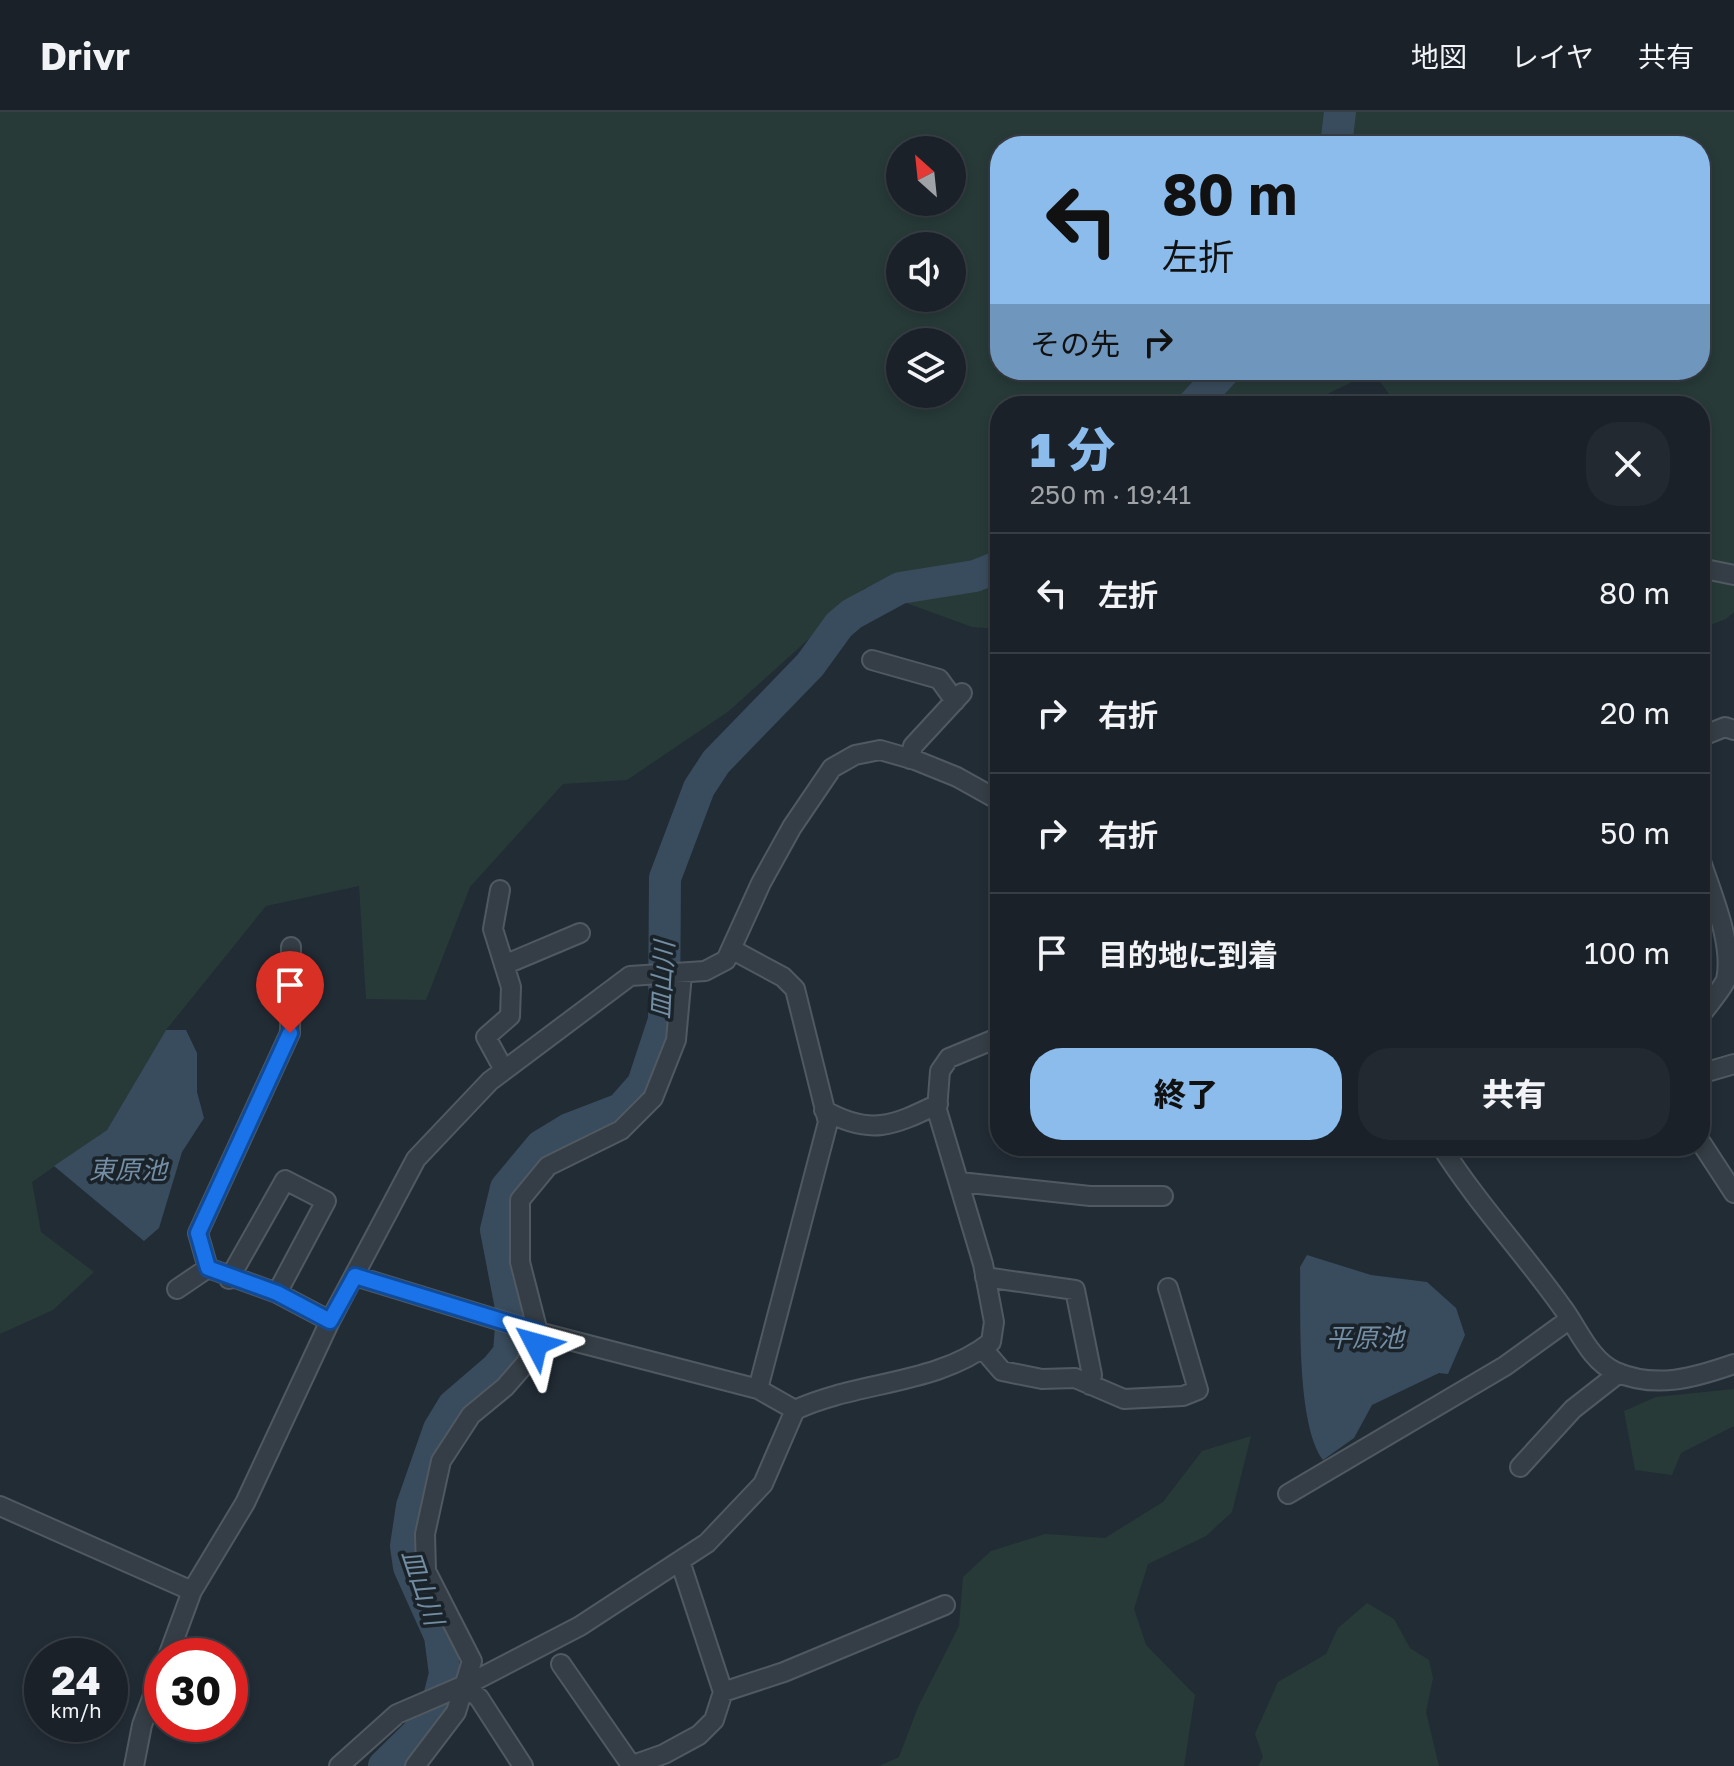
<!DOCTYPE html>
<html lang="ja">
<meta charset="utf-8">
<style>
:root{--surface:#1a2128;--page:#232930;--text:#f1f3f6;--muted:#9fa3a8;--line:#383e45;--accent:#8bbcec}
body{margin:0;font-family:"Golos Text","Noto Sans JP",sans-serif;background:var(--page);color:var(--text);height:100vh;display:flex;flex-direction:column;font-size:30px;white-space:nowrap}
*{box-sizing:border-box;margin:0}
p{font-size:26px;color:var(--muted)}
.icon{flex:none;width:44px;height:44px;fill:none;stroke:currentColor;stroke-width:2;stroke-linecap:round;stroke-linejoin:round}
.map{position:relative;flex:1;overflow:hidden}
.sheet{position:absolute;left:990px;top:284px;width:720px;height:760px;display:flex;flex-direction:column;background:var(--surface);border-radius:32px;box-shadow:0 4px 12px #0003,0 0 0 2px var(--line)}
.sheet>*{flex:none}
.hud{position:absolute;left:990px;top:24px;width:720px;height:244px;border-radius:32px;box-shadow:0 4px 12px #0003,0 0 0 2px var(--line);background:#8bbcec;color:#111;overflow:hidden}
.needle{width:52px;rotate:333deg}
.buttons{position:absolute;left:886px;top:24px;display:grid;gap:16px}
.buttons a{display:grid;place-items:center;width:80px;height:80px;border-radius:50%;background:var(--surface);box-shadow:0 4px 12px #0003,0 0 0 2px var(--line);font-size:40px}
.speed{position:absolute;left:24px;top:1526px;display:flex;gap:16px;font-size:40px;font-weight:700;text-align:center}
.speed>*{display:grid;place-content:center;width:104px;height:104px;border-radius:50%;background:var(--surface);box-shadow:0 4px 12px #0003,0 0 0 2px var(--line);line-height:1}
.speed small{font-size:20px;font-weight:400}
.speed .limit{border:12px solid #d22;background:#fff;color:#111}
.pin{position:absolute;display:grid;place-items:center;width:68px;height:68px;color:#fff;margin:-82px -34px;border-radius:50% 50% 50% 0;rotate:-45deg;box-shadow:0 0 8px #0007}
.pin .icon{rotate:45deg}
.me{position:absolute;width:88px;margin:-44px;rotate:309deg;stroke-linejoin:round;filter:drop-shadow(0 0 6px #0008)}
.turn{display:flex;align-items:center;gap:28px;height:168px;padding:0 40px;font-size:36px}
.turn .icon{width:104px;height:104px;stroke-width:2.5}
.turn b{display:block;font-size:56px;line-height:68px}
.then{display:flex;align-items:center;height:76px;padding:0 40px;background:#0003;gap:16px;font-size:30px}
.round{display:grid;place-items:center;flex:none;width:84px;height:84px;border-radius:32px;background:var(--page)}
.headline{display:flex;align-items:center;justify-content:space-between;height:136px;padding:0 40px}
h1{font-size:48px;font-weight:800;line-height:60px;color:var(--accent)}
.primary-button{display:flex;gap:16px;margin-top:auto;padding:16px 40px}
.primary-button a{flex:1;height:92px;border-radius:32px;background:var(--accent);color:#111;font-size:32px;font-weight:800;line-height:92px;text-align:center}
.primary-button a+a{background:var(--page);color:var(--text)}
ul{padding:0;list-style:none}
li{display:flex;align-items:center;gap:24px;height:120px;padding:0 40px;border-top:2px solid var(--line)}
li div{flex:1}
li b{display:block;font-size:30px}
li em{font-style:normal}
header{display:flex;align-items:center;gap:48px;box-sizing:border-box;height:112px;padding:0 40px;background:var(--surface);border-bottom:2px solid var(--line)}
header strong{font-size:38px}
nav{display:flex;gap:44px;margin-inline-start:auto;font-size:28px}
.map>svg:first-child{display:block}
.green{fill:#273a38;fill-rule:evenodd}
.water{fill:#394c5d}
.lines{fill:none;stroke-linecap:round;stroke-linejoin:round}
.river{stroke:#394c5d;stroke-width:32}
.minor-casing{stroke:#505961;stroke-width:22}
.minor{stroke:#353e46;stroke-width:18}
.route-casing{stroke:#114b97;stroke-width:20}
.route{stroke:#1a73e8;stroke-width:14}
.labels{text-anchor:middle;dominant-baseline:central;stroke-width:7;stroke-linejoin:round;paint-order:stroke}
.water-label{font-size:26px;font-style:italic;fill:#738da3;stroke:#1b232a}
</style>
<header>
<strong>Drivr</strong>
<nav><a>地図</a><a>レイヤ</a><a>共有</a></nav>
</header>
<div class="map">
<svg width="1734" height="1654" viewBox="0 0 1734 1654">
<rect width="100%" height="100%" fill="#222c35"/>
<!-- green -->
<path class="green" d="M0,0h1734v500l-8,7 -26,10v-223h-302l-25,-34 -48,23 2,11h-327v223l-28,-2 -107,-39 -136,123 -102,69 -64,4 -93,103 -44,113 -60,-1 -7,-113 -93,20 -100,124 -59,100 -75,52 9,50 53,40 -41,38 -53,24zM1000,34h700v224h-700zM900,38h52v52h-52zM900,134h52v52h-52zM900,230h52v52h-52z
M1734,1277v37l-53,27 -9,22 -37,-5 -11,-59 32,-14z
M1251,1324l-19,76 -26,24 -58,28 -14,45 12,36 49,50 -11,71h-305l20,-9 19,-50 41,-81 4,-49 28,-26 54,-17 60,4 58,-36 39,-51z
M1367,1491l27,16 16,29 19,12 4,18 -7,34 13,54h-181l5,-9 -8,-23 23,-52 48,-28 12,-26z"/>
<!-- water -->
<path class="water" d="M166,918h20l11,23v39l7,26 -22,34 -23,76 -15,13 -90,-75 53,-36z
M1307,1143l64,20 56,7 29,26 9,27 -17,39 -9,-1 -67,32 -18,33 -31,22c-27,-37 -22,-146 -23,-193z"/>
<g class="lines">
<!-- river -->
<path class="river" d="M1336,34l4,-34
M1192,294l33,-36
M384,1654l50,-49 11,-43 -5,-38 -31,-69 -3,-21 6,-40 27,-77 14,-23 43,-37 13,-16 3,-40 -16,-83 10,-42 35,-42 28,-17 52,-20 22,-25 21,-64 1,-142 34,-90 17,-26 94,-97 29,-40 13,-11 48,-26 75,-12 25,-10"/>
<!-- minor casing -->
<g class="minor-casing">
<path id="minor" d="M1700,456l34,7
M872,548l67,19 16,22
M1700,625l25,-10 9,3
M910,647l3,-13 49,-53
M1700,746c11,35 34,85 26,122 -6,12 -18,25 -26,36
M500,778l-7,39 18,58 -1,29 -24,21 18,33
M291,835l-1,86 -92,200 10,35 69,25 53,28
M733,838l50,27 12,12 33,133 -70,267
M504,853l76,-32
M1700,962l34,-10
M824,998c46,26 69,16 114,-6
M1700,1029l34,52
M1441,1034c36,57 82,106 121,161 16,21 28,54 54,65 40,17 78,6 118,-8
M960,1070l130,14h73
M355,1164l183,56 220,57 37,21
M985,1165l90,13 17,85 -2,10
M229,1167l56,-99 41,21 -49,92
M177,1177l31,-21
M983,1237l19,22 40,8 33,-1 49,21 59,-3 15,-6 -30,-102
M1520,1355l53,-58 46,-36
M1288,1382l217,-128 65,-47
M0,1394l192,85
M168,1544l24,-65 53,-88 85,-182 86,-162 74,-78 140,-105 75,-5 21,-11 35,-77 31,-56 40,-59 23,-13 25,-5 35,10 42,17 43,24
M561,1552l70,101
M464,1573l15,13 44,68
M723,1580l61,-20 161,-67
M134,1654l8,-41 20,-53
M339,1654l58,-52 79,-34 104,-54 127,-83 56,-59 32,-74c62,-29 142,-25 196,-68l3,-20 -11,-58 -46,-154 3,-39 9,-13 51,-21
M415,1654l41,-54 16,-51 -46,-90 -1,-37 16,-73 30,-46 34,-28 20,-23 11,-20 2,-12 -18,-70v-62l28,-34 73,-36 32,-32 23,-58 6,-66
M630,1654l34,-12 35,-19 15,-15 9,-28 -43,-131"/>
</g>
<!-- minor -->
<use href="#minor" class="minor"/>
</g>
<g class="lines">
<!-- route casing -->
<g class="route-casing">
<path id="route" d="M290,921l-92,200 10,35 69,25 53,28 25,-45 183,56 -2,12"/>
</g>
<!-- route -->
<use href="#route" class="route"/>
</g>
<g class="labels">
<!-- water labels -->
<g class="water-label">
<text transform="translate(662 868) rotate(-87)">皿山川</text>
<text x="128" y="1057">東原池</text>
<text x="1365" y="1225">平原池</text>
<text transform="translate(423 1475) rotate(71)">皿山川</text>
</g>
</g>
</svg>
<div class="buttons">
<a><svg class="needle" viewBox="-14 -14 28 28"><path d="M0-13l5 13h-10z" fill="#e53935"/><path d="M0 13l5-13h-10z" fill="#9fa3a8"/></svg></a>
<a><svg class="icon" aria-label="sound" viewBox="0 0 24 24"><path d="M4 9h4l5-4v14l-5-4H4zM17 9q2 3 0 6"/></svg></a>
<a><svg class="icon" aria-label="layers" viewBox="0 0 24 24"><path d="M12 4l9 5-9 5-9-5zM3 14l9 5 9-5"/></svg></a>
</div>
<div class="speed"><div>24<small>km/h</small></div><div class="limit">30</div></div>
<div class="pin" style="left:290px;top:921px;background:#d93025"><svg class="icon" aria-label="arrive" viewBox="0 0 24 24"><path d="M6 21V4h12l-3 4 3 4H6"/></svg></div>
<svg class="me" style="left:536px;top:1232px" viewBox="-20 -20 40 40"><path d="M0-17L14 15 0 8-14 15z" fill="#1a73e8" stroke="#fff" stroke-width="4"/></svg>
<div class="hud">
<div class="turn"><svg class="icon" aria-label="left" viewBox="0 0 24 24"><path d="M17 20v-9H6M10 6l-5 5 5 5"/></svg><div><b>80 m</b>左折</div></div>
<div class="then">その先<svg class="icon" aria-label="right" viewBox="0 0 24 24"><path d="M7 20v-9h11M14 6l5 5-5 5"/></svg></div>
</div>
<section class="sheet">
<div class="headline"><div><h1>1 分</h1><p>250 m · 19:41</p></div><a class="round"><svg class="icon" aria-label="close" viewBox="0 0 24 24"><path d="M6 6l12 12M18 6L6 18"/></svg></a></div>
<ul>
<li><svg class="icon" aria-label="left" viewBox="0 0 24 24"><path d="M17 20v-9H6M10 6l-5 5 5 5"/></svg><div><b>左折</b></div><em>80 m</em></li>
<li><svg class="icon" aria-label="right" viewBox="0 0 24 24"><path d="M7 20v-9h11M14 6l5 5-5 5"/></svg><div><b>右折</b></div><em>20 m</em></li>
<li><svg class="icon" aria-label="right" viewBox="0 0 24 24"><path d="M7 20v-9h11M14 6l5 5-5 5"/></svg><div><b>右折</b></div><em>50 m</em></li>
<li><svg class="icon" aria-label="arrive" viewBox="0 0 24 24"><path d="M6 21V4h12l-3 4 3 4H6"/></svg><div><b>目的地に到着</b></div><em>100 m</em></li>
</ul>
<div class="primary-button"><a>終了</a><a>共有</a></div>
</section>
</div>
